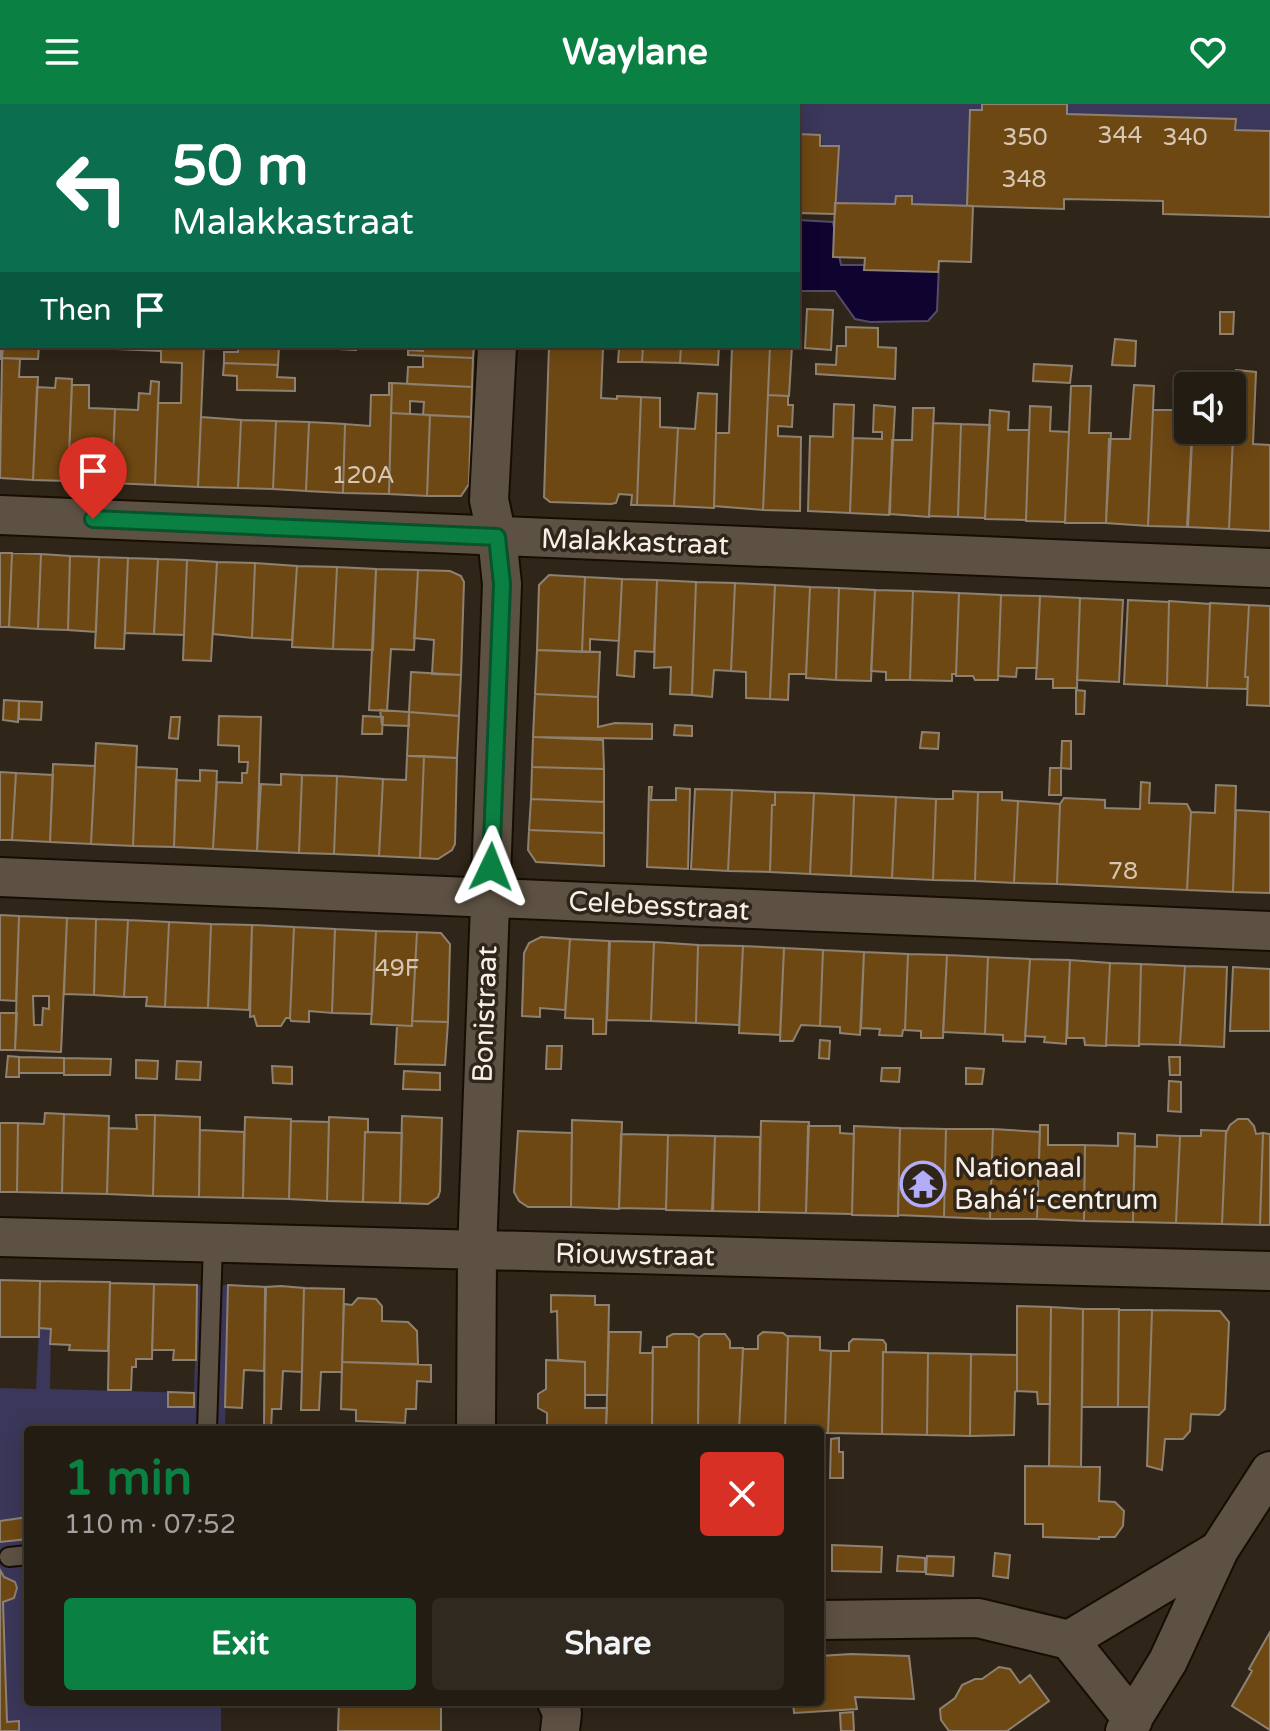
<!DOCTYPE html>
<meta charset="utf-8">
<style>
:root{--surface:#231c12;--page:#2f2920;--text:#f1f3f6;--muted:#a3a19f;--line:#403a32;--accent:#0b8043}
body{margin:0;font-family:"Varela Round",sans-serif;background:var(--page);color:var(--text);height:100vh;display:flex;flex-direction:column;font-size:30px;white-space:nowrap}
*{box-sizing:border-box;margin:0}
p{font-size:26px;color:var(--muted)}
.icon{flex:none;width:44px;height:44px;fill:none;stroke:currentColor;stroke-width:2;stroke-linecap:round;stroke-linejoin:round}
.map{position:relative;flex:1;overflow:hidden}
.drawer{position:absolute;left:24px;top:1322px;width:800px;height:280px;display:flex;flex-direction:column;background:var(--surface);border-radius:8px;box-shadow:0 4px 20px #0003,0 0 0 2px var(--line)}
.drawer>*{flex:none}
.hud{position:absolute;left:0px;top:0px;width:800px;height:244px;box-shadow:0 4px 20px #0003,0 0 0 2px var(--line);background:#0b6e4f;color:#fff;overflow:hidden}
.fabs{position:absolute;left:1174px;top:268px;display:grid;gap:16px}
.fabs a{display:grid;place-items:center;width:72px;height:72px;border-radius:8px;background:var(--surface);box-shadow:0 4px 20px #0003,0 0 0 2px var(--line);font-size:40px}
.pin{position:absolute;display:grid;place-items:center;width:68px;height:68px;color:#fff;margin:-82px -34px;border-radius:50% 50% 50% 0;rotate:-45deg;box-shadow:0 0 8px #0007}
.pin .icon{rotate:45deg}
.me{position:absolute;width:88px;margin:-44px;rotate:2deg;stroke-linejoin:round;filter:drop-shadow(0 0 6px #0008)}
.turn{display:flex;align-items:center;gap:28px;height:168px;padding:0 40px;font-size:36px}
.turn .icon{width:104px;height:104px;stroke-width:2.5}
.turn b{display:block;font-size:56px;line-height:68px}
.then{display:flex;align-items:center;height:76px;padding:0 40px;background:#0003;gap:16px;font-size:30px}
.round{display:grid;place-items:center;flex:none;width:84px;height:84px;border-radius:8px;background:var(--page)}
.head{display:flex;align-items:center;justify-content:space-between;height:136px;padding:0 40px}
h1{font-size:48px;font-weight:700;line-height:60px;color:var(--accent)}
.primary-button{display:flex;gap:16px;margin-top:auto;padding:16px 40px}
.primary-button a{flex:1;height:92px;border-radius:8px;background:var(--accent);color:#fff;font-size:32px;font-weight:700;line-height:92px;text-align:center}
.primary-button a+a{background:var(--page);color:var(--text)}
header{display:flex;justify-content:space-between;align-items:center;height:104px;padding:0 40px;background:var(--accent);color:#fff;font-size:36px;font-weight:700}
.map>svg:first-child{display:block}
.green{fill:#3a375a}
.water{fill:#0f0330;stroke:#554a67;stroke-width:2}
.building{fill:#6e4813;stroke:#8e8172;stroke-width:2;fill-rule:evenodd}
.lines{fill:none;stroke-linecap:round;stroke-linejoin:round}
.lane-casing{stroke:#170d03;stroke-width:22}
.street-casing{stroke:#170d03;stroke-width:42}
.lane{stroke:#5d5143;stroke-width:18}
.street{stroke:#5d5143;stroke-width:38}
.route-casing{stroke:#07532c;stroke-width:20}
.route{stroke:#0b8043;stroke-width:14}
.labels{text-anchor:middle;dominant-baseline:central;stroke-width:7;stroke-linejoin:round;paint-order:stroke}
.number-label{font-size:24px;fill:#d6c6b3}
.street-label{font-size:28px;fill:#f8f0e8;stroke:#2f2518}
.poi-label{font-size:28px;fill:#f8f0e8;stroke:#2f2518;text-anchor:start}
</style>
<header><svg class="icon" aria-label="menu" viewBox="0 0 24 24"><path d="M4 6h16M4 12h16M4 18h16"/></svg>Waylane<svg class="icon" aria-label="heart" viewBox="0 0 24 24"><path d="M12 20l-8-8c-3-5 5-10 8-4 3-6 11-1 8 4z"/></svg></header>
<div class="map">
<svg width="1270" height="1627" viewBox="0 0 1270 1627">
<rect width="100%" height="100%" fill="#2f2518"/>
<!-- green -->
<path class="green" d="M636,0h346v6h-12l-3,96 -132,-3 -15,-68 -22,-1v-28h-162z
M1067,0h203v27l-35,-1v-11l-168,-5z
M197,1181h31l-3,145h-197v272h193v29h-221v-343l36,1 3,-61 12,1 -1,60 144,4z"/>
<!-- water -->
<path class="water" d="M798,116l35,2 8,43h98l-2,46 -9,10 -58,1 -15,-3 -20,-28h-37z"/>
<!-- building -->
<path class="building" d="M0,0h416l-414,2v9z
M982,0h85v10l169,5 -1,11 35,1v86l-107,-3v-13l-99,-2v10l-97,-3 3,-96h12z
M798,30l22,1v11h19l-4,68 -37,-1z
M896,92h16v8l61,2 -2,56 -32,-1 -1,11 -36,-1 -38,-1 1,-12 -32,-1 2,-54 60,1z
M0,172h2v83h-2z
M807,205l26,1 -2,40 -26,-2z
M1220,208h14l-1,22h-13z
M846,223l32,1v19l18,1 -1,31 -79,-5v-10l20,1 1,-19h9z
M1115,235l21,2 -1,25 -23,-1z
M3,242h36l-1,13 -36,-1z
M117,242h44v5l-44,-2z
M161,242h43l-6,141 -43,-2 3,-82h23l1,-40 -21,-1z
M238,242h41l-1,19 -54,-2v-11h14z
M279,242h77v4z
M423,242h51l-1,12 -65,-3v-5l15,1z
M549,242h94l-1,16h-24l1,-13 -16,-1 -2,50 16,1v-3l24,1 -4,108h-6l1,-10 -13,-1 -3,9 -5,1 -61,-2 -6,-5z
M643,242h38l-1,17 -38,-1z
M681,242h38l-1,19 -38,-2z
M732,242h38l-7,164 -49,-4 2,-73h13z
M770,242h22l-3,50 -21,-1z
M423,252l50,2 -1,29 -65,-3 1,-17h15z
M2,254l18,1 -1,18h19l-5,103 -33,-2z
M224,259l54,2 -1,12 18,1v13l-58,-1v-14l-14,-1z
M1034,260l38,2 -2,17 -37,-2z
M1236,266l20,2 -3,72 17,1v86l-41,-2z
M56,274l16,1 -4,102 -35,-1 4,-93 18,1z
M151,277l8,1 -4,103 -43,-2 3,-74 23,1 1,-17 11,1z
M389,279h3l-3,111 -46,-1 2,-69 25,2 1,-31h18z
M392,279l80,4 -1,30 -48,-2 1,-13 -14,-1v13l-19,-1z
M72,281h17v23l26,1 -3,74 -44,-2z
M1134,281l20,1 -6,140 -42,-3 3,-84h21z
M1071,282h20l-2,47h22l-5,90h-41z
M698,289l19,1 -3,114 -40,-2 4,-78 17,1z
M768,291l20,1v9h5l-1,22 -14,-1v10l23,1 -1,74 -37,-1z
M641,293l19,1v29l18,1 -4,78 -37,-1z
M834,300l20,1 -4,108 -42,-2 2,-75 23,1z
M874,301l21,2 -6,108 -39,-2 3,-75 29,1v-7h-9z
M1030,302l21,1 -1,24 19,1 -4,90 -39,-1z
M913,304h21l-5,109 -39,-3 2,-74h20z
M990,306l19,2 -1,18h21l-3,90 -41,-1z
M1153,306h21l-1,17h15v3h4l-5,97 -39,-1z
M1232,306h2l-5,119 -41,-2 4,-86 20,1 1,-12h19z
M391,309l39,2 -3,81 -38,-2z
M430,311l41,2 -2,67 -8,12h-34z
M201,313l40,3 -3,68 -40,-1z
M241,316l35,1 -3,68 -35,-1z
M276,317l33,1 -3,69 -33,-2z
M309,318l36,2 -2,69 -37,-2z
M933,319l28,1 -3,93 -29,-1z
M961,320l29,1 -5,93 -27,-1z
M0,449h12l-3,74h-9z
M12,449l29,1 -3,75 -29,-2z
M41,450l29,2 -2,74 -30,-1z
M70,452l29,1 -3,75 -28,-2z
M99,453l29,1 -4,91 -29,-1z
M128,454l30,1 -4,75 -29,-1z
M158,455l29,1 -3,75 -30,-1z
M187,456l30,2 -6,99 -28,-1z
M217,458l38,1 -3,75 -39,-4z
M255,459l42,3 -5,74 -40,-2z
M297,462l40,1 -4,82 -41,-2z
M337,463l39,2 -3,81 -40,-1z
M376,465l42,1 -4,80 -23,-1 -4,62 -18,-1z
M418,466l32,1 11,5 3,6 -3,93 -29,-1 2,-34 -20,-2z
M549,471l36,2 -3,75 -45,-2 2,-65z
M585,473l37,2 -3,62 -29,-2v13h-8z
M622,475l35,1 -3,72 -19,-1 -1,26 -17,-2z
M657,476l39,2 -4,113 -22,-1 1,-27 -17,1z
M696,478l39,1 -4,88 -17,-1 -2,27 -20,-2z
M735,479l40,2 -5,114 -24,-1v-26l-15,-1z
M775,481l35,2 -4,87h-17l-1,26 -18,-1z
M810,483l29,1 -3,92 -30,-2z
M839,484l36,2 -4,91 -35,-1z
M875,486l38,1 -3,89h-24v-8l-15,-1z
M913,487l46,2 -3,81h-4v7l-42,-1z
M959,489l42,2 -3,85h-23l-2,-4h-17z
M1001,491l39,1 -3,72h-20l-1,9 -18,-1z
M1040,492l40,2 -3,90h-24v-9h-17z
M1080,494l43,2 -4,82 -42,-2z
M1128,496l41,2 -2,84 -43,-2z
M1169,497l41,3 -3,84 -40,-2z
M1210,499l39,2 -4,72h3l-1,12 -40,-1z
M1249,501l21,1v100l-23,-1 1,-28h-3z
M537,546l63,2 -2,45 -63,-3z
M411,568l50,3 -2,41 -50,-4z
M1076,586l9,1 -1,23h-8z
M535,590l63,3v30l17,-4 37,1v15l-119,-2z
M4,596l15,1 -1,21 -15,-2z
M19,597l23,1 -1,18 -22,-1z
M380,606l29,2v14l-27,-1z
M409,608l50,4 -2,42 -50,-2z
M219,612l42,1 -4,134 -44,-2 4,-67 25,1v-10h5l1,-11h-9v-16l-21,-1z
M363,612l20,1 -1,17h-20z
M171,613h9l-2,22 -9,-1z
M675,621l17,1v10l-18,-1z
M922,628l17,1 -1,16 -18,-1z
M533,633l70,3 1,29 -72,-2z
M1062,637h9v28l-10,-1z
M96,639l41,3 -4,100 -42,-2z
M407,652h17l-4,102 -41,-2 4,-77 23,1z
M424,652l33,2 -2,86 -3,6 -14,9 -18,-1z
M53,660l42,2 -4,78 -41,-2z
M136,663l41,2 -3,78 -41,-1z
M532,663l72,2v33l-73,-3z
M1050,664h11v27h-12z
M200,666l17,1 -4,78 -39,-2 2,-67 24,1z
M0,668l16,1 -4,67h-12z
M16,669l37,2 -3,67 -38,-2z
M281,670l21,1 -3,78 -42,-2 4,-67 20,1z
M302,671l35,1 -3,78 -35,-1z
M337,672l46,3 -4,77 -45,-2z
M1141,678l9,1 -1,20 38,1 4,8 -4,78 -130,-6 3,-80 4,-6 41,2v8l35,1z
M1216,681l20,1 -3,106 -46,-2 4,-78 24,1z
M649,683h3l-1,13h25v-12l14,1 -2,80 -41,-2z
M695,685l37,1 -4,81 -37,-2z
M732,686l43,2v13h-3l-2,67 -42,-1z
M953,687l25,1 -3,89 -42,-1 3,-81h17z
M775,688l39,1 -4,81 -40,-2 2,-67h3z
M978,688h24v8l16,1 -4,82 -39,-2z
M814,689l40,2 -3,81 -41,-2z
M854,691l42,2 -4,81 -41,-2z
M896,693l40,2 -3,81 -41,-2z
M531,695l73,3v31l-75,-3z
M1018,697l42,3 -3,80 -43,-1z
M1236,706l34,2v81l-37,-1z
M529,726l75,3v33l-68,-4 -8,-12z
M0,811l19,1 -3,85 -16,-1z
M19,812l48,2 -6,134 -46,-2zM33,892h16v13l-6,-1 -1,17h-8z
M67,814l29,1 -2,76 -30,-1z
M96,815l32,1 -4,77 -30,-2z
M128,816l41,2 -4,85 -19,-1 1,-9h-23z
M169,818l42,2 -3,84 -43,-1z
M211,820l41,1 -3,85 -41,-2z
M252,821l42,2 -4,91h-4l-5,8h-24l-3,-10 -4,1z
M294,823l41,2 -3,84 -23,-2v11l-18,-1 -1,-3z
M335,825l41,2 -4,83 -40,-1z
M376,827l41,1 -5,94 -41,-2z
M417,828l24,1 9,11 -2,78 -36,-1z
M541,833l29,2 -5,71 -25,-2v9l-18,-1 2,-63 5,-10z
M570,835l39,2 -3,93h-13v-15l-28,-1z
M610,837l44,1 -3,79 -44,-1z
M654,838l44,3 -2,78 -45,-2z
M698,841l45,1 -4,79 -43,-2z
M743,842l41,2 -4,87 -41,-2z
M784,844l39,2 -3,76 -19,-1 -8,16h-13z
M823,846l41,2 -4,83 -20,-2v-6l-20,-1z
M864,848l44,2 -3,76h-2l-1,6 -23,-1 1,-6 -19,-1z
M908,850l39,1 -4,83h-22v-7l-16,-1z
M947,851l41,2 -3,77 -42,-2z
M988,853l42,2 -5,83 -22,-1v-6l-18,-1z
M1030,855l40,1 -4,84 -22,-2 1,-5 -20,-1z
M1070,856l40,3 -4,83 -21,-1 -1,-7h-17z
M1110,859l31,1 -2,82 -33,-1z
M1141,860l44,2 -5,79 -41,-1z
M1185,862l42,1 -3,80 -44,-2z
M1233,863l37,2v62h-40z
M0,909h17l-2,37h-15z
M412,917l36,1 -3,43 -50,-1 2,-38h15z
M820,936l10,1 -1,18 -10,-1z
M547,942h15l-1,23h-15z
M8,952l11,1v20h-13z
M19,953l45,1v15h-45z
M1169,953h11v18h-10z
M64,954l47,1 -1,16h-46z
M136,956l22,1 -1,18 -21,-1z
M177,957l24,1 -1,18 -24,-1z
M272,962l20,1v17l-19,-1z
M882,964h18l-1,14 -18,-1z
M966,964l18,1 -2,15h-16z
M404,967l36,2v17l-37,-1z
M1169,977l12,1v30l-13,-1z
M45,1009l19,1 -2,79 -45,-1 1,-69 26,1z
M64,1010l45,2 -2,78 -45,-1z
M136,1011h19l-2,81 -46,-2 2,-66 28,1z
M155,1011l45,2 -1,80 -46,-1z
M402,1012l40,2 -2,73 -2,6 -10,7 -28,-1z
M245,1013l46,2 -2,80 -46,-1z
M329,1013l39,2v13h-3l-2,70 -36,-1z
M1238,1015h10l6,7 2,8 7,-1 -3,92 -38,-1 4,-91 4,-8z
M572,1016l50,2 -3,87 -48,-2z
M291,1017l38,1 -2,79 -38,-2z
M761,1017l48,1 -3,91 -47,-1z
M0,1019h18l-1,69h-17z
M1040,1021h8v20h37l-1,76 -47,-2z
M808,1022h32v7l14,1 -2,80 -46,-1z
M854,1022l46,2 -2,88 -46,-1z
M900,1024l46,1 -2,88 -46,-2z
M946,1025h47l-3,90 -46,-2z
M993,1025l47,3 -3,87h-47z
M200,1026l44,2 -1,66 -44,-1z
M1201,1026l25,1 -4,93 -46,-1 4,-87h21z
M518,1027l54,2 -1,74h-43l-9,-6 -5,-9z
M365,1028l37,1 -2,70 -37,-1z
M1118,1029l17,1 -2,88 -49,-1 1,-76 33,1z
M1263,1029l7,1v91h-10z
M621,1030l47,1 -2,74 -47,-1z
M668,1031l47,1 -3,75 -46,-1z
M1157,1031l23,1 -4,87 -43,-1 2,-76 22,1z
M715,1032l45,1 -1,75 -46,-1z
M0,1176l40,1 -1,56h-39z
M40,1177l70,1 -2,69 -39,-1 1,-5 -20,-1 1,-15 -12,-1z
M110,1179l44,1 -2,75h-16v8h-4l-1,23h-23z
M154,1180l43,1 -1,75h-23l1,-10h-22z
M228,1181l38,2 -2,84 -20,-1 -2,38 -17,-1z
M281,1182l23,2 -2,84 -19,-1 -2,38h-9l-1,21h-7l1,-143z
M304,1184l40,1 -2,83h-21l-2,38h-18z
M551,1191l44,1v9h14l-2,90h-22v-33l-27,-2 -1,-49 -6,1z
M358,1194l18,1 6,7v15l26,1 9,9 1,33 -76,-2 2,-58 8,1z
M1017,1202l34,1 -1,97h-12l-1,-12 -20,-1z
M1051,1203l32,2 -2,158 -32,-1z
M1083,1205h36l-1,98h-36z
M1119,1206h33l-3,97h-31z
M1152,1206l68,1 9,11 -4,87 -6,6 -28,-1 -1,17 -7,8h-18l-3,31 -15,-4z
M609,1228h32l-1,21h12l1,-7 -1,83 -46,-1z
M763,1228l20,1 5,4 -3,93h-46l4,-81h15v-13z
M673,1230h20l6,4 -1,92 -46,-1 1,-82h14v-10z
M704,1230h21l5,7v7h13l-4,82h-45h4l1,-92z
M788,1232l32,1v13l11,1 -3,82h-8v-3h-35z
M853,1235l30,1 3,4v8h-3l-1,82 -54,-1 3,-82h18v-8z
M883,1248l45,1 -1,82 -45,-1z
M928,1249l43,1 -1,82 -43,-1z
M971,1250l46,1v36l-2,1 -1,43 -44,1z
M546,1256l39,2v46h22l-1,22h-59v-17l-9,-5v-14l8,-5z
M342,1258l89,3v17l-14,-1 -1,28h-10l-1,14 -49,-2v-11l-15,-1z
M168,1288l26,1v14h-26z
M839,1334v14h4v26h-13l1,-39z
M1025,1362l75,1 -1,34 16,1 9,9 -1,15 -8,11h-16v2l-56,-2v-13h-18z
M28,1413v22l-28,3v-21z
M832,1441l50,2 -1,25 -49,-1z
M995,1449l15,2 -2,23 -15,-2z
M898,1452l27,2v14l-28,-1z
M927,1452l27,1 -1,19 -27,-2z
M0,1466l4,7 11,5 2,6 -3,10 -11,4 4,120 12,-1v10h-19z
M1270,1528v98l-38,-24 20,-35 -3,-2z
M851,1550l58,2 5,43 -59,-2 2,12 -63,4 -1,-11h27v-46z
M999,1563l11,2 10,14 10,-8 19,26 -42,30h-58l-8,-11 -1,-11 15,-11 7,-13 13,-6h7z
M339,1598h102v29h-103z
M853,1608l1,19h-13l-1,-18z"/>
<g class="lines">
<!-- lane casing -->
<g class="lane-casing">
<path id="lane" d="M490,0l1,2
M0,70h2
M207,1326l6,-187
M9,1453l19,-2"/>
</g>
<!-- street casing -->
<g class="street-casing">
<path id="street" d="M0,411l1270,53
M0,773l1270,54
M0,1133l1270,34
M476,1326l1,-179 25,-667 -5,-47 -8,-37 8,-154
M820,1516l158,-2 91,22
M557,1598l5,11 -2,18
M1133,1616l-64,-80 150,-90
M1125,1627l43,-70 51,-111 51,-79"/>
</g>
<!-- lane -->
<use href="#lane" class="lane"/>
<!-- street -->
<use href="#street" class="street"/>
</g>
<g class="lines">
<!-- route casing -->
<g class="route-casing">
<path id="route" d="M93,415l404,18 5,47 -11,283"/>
</g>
<!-- route -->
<use href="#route" class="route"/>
</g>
<!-- icons -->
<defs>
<g id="temple-ring" transform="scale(2.3)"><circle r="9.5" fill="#2f2518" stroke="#b3adf9" stroke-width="1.5"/><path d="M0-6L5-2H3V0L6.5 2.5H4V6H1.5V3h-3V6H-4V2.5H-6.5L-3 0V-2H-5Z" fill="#b3adf9"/></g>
</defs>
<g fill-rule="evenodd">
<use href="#temple-ring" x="923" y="1080"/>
</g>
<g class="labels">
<!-- number labels -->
<g class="number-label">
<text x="1120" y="31">344</text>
<text x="1025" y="33">350</text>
<text x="1185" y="33">340</text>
<text x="1024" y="75">348</text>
<text x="363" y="371">120A</text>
<text x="1123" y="767">78</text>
<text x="397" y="864">49F</text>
</g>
<!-- street labels -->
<g class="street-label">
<text transform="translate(635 438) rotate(2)">Malakkastraat</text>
<text transform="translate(659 802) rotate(3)">Celebesstraat</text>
<text transform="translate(485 910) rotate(-88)">Bonistraat</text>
<text transform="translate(635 1151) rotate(1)">Riouwstraat</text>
</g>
<!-- poi labels -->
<g class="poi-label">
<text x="954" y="1064">Nationaal<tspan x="954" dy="32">Bahá'í-centrum</tspan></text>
</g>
</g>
</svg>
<div class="fabs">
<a><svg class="icon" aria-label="sound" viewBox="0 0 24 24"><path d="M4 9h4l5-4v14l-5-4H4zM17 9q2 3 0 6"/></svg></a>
</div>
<div class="pin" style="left:93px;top:415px;background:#d93025"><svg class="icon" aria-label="arrive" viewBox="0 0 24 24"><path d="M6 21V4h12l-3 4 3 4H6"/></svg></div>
<svg class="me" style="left:491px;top:763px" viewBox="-20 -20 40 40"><path d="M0-17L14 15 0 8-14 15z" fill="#0b8043" stroke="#fff" stroke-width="4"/></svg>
<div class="hud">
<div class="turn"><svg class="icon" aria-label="left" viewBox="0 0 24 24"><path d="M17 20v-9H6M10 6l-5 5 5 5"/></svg><div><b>50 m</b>Malakkastraat</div></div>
<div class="then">Then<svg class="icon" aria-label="arrive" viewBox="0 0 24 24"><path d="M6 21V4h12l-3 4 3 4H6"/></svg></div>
</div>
<section class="drawer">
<div class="head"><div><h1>1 min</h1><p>110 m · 07:52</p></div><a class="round" style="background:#d93025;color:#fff"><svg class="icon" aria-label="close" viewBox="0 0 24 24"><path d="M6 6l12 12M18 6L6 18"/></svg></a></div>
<div class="primary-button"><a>Exit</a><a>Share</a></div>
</section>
</div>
